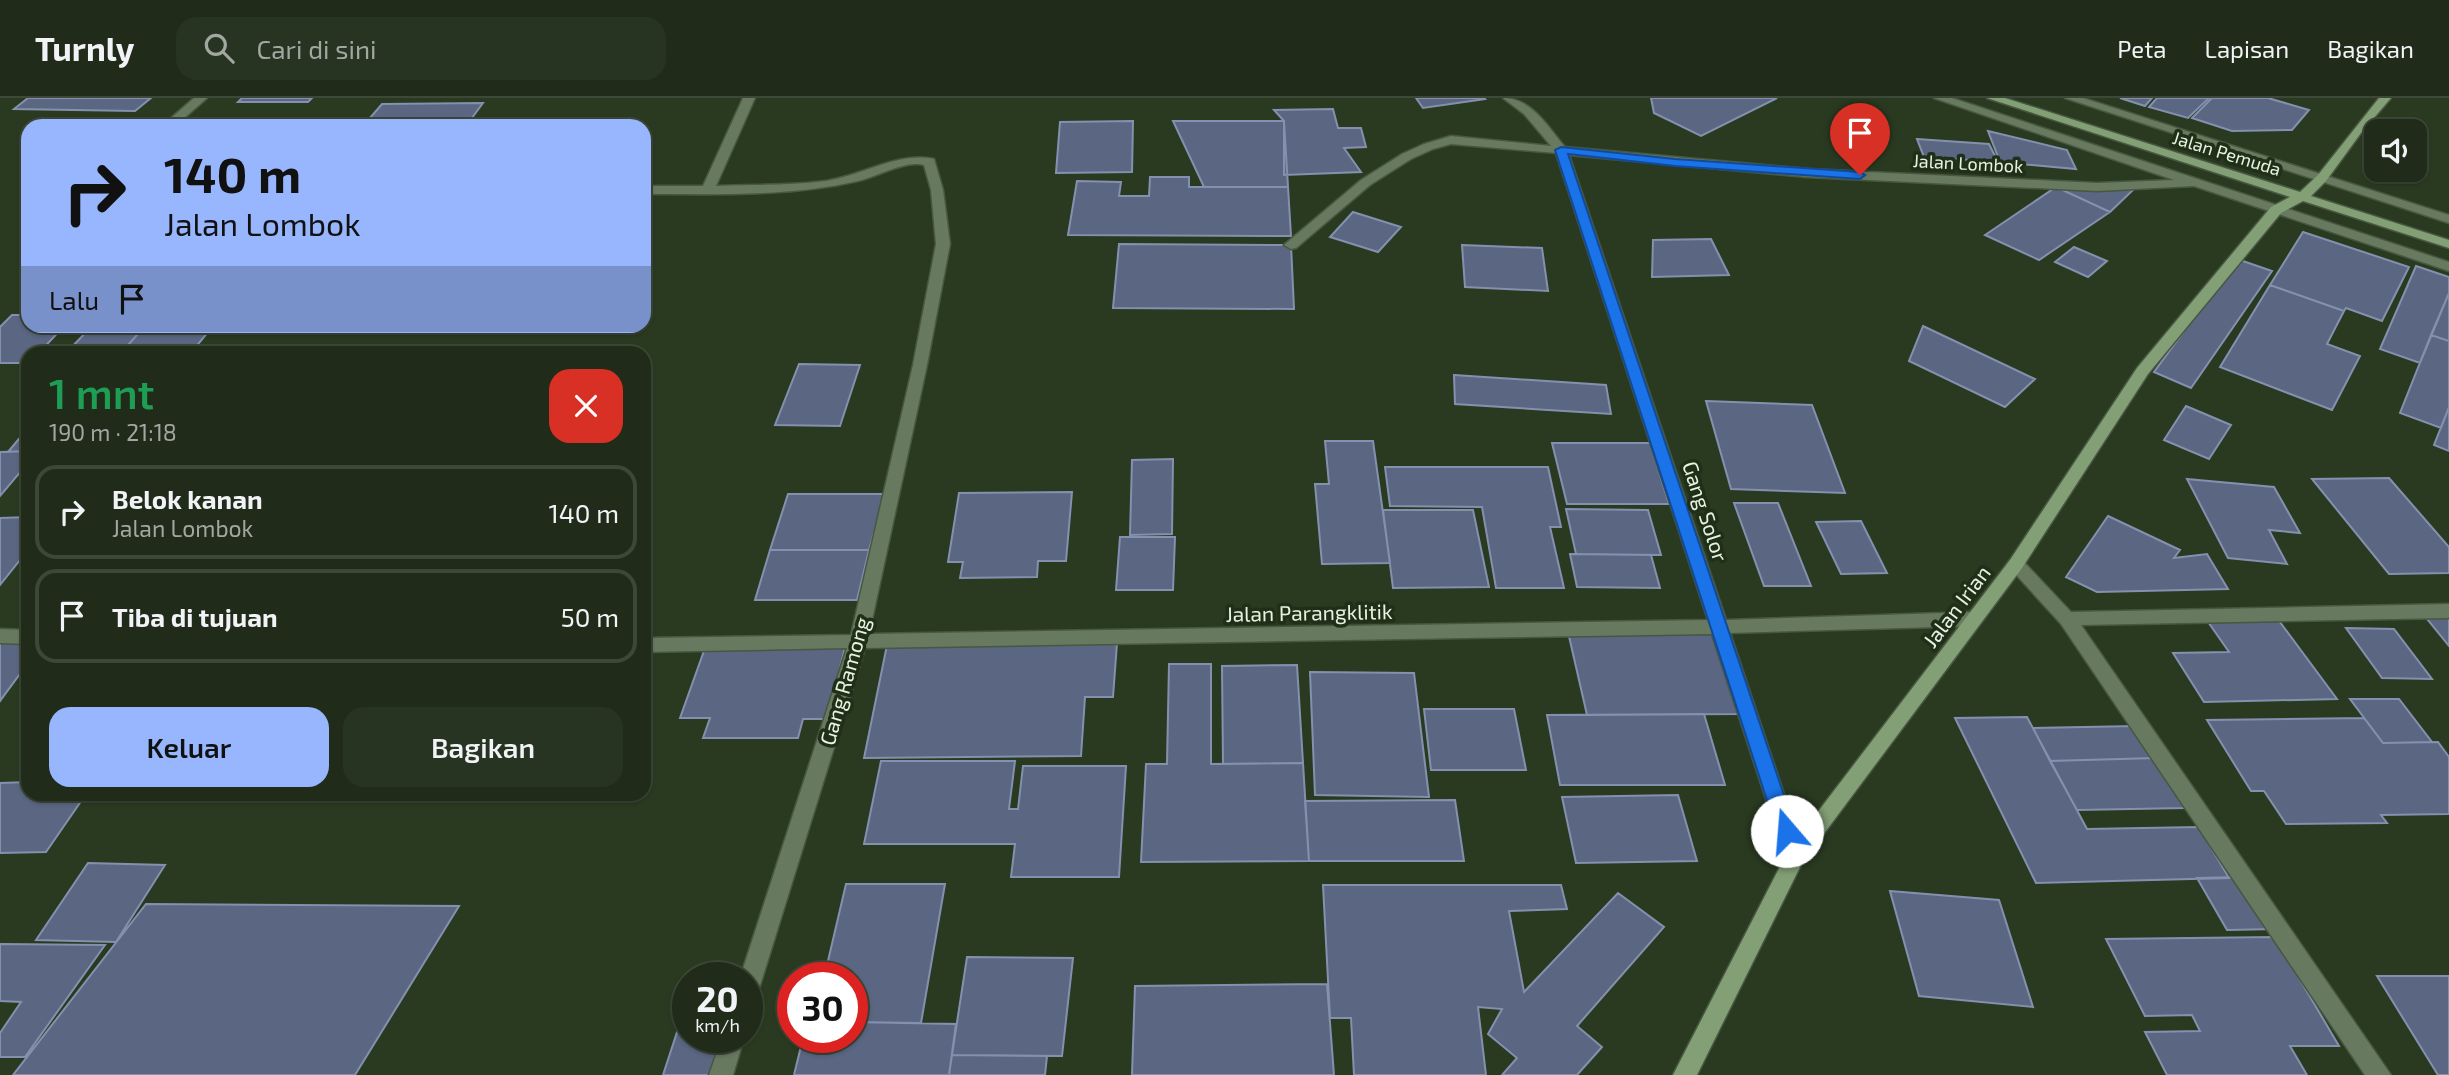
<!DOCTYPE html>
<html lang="id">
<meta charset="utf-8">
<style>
:root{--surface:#202c19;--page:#283422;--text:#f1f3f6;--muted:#a2a7a2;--line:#3d4838;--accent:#97b6fd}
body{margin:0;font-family:"Exo 2",sans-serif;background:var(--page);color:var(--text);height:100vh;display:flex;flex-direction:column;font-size:26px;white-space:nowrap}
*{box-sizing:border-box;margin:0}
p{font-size:23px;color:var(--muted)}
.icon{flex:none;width:38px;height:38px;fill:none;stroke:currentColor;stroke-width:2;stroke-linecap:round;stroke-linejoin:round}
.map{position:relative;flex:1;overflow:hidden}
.sheet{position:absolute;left:21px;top:248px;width:630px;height:455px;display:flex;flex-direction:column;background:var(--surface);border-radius:21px;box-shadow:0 2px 5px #0004,0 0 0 2px var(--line)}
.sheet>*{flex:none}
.guide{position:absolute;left:21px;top:21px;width:630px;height:214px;border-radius:21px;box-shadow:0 2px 5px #0004,0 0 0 2px var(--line);background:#97b6fd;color:#111;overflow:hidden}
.controls{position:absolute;left:2364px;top:21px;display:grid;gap:14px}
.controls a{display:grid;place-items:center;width:63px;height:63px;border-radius:14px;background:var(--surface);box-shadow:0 2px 5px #0004,0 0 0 2px var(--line);font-size:35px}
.speed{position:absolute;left:672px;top:864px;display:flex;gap:14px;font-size:35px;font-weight:700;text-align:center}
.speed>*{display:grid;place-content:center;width:91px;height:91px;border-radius:50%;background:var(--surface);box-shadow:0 2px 5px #0004,0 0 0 2px var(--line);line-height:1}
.speed small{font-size:18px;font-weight:400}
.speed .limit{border:10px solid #d22;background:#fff;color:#111}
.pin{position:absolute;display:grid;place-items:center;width:60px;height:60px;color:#fff;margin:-72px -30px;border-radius:50% 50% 50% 0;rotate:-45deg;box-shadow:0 0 7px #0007}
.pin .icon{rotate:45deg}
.me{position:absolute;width:77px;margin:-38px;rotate:342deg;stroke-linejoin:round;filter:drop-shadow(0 0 5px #0008)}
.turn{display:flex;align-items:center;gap:24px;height:147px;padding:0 28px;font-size:32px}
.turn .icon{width:91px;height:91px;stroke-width:2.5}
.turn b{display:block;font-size:49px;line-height:60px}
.then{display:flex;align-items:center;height:66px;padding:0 28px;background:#0003;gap:14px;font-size:26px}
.round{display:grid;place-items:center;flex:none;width:74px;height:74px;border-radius:21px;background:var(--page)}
.overview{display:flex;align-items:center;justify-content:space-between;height:119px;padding:0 28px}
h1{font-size:42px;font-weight:600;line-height:52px;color:#1e9e55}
.button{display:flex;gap:14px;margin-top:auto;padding:14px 28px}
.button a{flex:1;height:80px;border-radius:21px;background:var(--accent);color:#111;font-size:28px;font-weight:600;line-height:80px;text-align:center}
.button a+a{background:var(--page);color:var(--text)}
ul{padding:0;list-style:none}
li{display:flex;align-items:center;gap:21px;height:94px;margin:0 14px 10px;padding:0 14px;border:4px solid var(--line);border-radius:21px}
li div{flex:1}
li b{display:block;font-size:26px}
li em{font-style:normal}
header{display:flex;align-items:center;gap:42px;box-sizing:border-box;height:98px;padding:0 35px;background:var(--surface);border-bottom:2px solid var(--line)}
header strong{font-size:33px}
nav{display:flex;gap:38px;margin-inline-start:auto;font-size:24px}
.search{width:490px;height:63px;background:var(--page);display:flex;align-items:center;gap:18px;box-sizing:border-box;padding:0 24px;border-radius:21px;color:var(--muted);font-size:26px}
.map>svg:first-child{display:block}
.building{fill:#5a6682;stroke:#8491ae;stroke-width:2}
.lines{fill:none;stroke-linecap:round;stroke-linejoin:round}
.street-casing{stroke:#485740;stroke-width:3}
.secondary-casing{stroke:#485740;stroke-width:3}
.street{fill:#67795f;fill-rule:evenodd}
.secondary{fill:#839f76;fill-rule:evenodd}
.route{fill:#1a73e8;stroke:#114b97;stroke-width:2}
.labels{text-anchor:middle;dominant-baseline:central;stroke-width:7;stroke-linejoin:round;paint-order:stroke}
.far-street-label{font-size:18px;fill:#e8f2e3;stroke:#203018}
.street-label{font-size:21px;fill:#e8f2e3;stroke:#203018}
</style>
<header>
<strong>Turnly</strong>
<div class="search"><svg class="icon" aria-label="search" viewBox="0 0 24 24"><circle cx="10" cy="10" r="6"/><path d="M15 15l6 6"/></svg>Cari di sini</div>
<nav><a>Peta</a><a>Lapisan</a><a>Bagikan</a></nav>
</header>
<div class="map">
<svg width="2449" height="977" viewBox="0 0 2449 977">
<rect width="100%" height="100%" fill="#2a3a21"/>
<!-- building -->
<path class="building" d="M28,0h123l-16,13 -121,-2z
M242,0h70l-4,4h-70z
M1416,0h68l1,1 -62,9z
M1651,0h126l-76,38 -47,-23z
M2120,0h32l-7,8z
M2157,0h52l-21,20 -39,-11z
M2212,0h56l41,12 -17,20 -60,1 -40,-13z
M483,5l-17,23h-103l19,-22z
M1333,11l5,19h23l5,19 -22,1 17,24 -77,3v-54l-10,-11z
M1133,23l-1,51 -76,1 4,-51z
M1173,23h111l4,66h-84z
M1988,33l79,19 9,19 -76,-7z
M1917,41l72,5 9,18 -74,-5z
M1150,79h39v10h99l3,49 -223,-1 9,-54 44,1 -2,14h30z
M2056,89l54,25 -71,48 -54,-25z
M2056,89l77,3 -23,22z
M1353,114l48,15 -23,25 -48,-15z
M2303,134l106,35 -27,54 -36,-13 -2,3 -74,-26z
M1711,141l18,36 -77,2 1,-37z
M1119,146l172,1 3,64 -181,-1z
M1462,147l80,3 6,43 -83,-4z
M2074,149l33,14 -19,16 -33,-15z
M2237,161l35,12 -81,117 -37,-16z
M2416,168l33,11v16l-29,70 -40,-14z
M2270,187l74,26 -17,33 33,12 -28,54 -112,-43z
M2449,195v48l-18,-6z
M12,217h16v11h36l-26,28h-10v9h-28v-36z
M92,228h53l-25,28h-55z
M145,228h68l-23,28h-70z
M1923,228l112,53 -30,28 -96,-46z
M2431,237l18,6v66l-8,21 -41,-15z
M799,266l61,1 -20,61 -65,-1z
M1454,277l152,10 5,29 -156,-10z
M1706,303l106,4 33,88 -114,-4z
M2186,308l45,19 -22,34 -45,-19z
M2449,309v44l-15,-6z
M28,330v23l-20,1z
M1325,343h48l17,122 -68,1 -7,-80h14z
M1552,345h98l19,61h-102z
M28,353v12l-28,33v-44z
M1173,361l-1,75 -42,1 2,-75z
M1385,369h163l13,60h-11l14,61h-68l-14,-81 -92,-1z
M2389,380l60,69v26l-60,1 -77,-95z
M2187,381l87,8 26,46 -31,-3 18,34 -59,-6z
M1072,394l-6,69h-28l-1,16 -77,1 3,-16h-15l11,-69z
M788,396h97l-16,56h-99z
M1734,405h44l33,83h-47z
M1566,411l82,1 13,45 -85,-1z
M1383,412h90l16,77 -96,1z
M2108,418l72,34 -6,8 33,-4 21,35 -131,3 -31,-15z
M28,419v33l-28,35v-67z
M1861,423l26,52 -46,1 -25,-52z
M1120,439h55l-2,53h-57z
M770,452h99l-12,50h-102z
M1570,456l81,1 9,33 -83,-1z
M2423,516h26v32z
M2277,520l60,81 -133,3 -31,-49 56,-1 -23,-33z
M2346,530l48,1 38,50 -50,-1z
M1568,534h146l26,82 -153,1z
M0,543h28v22l-28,38z
M1117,545l-4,54h-28l-4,59 -217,2 23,-113z
M705,550h140l-18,71h-24l-5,19h-95l7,-20h-30z
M1169,566h42v100l92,-1 6,98 -168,1 5,-98h21z
M1297,567l6,98 -80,1 -1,-98z
M1310,574l104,1 15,124 -114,-2z
M2350,601h49l33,43 -49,1z
M1424,611h90l12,61h-95z
M1704,616l21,71h-165l-13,-70z
M2027,619l60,112 112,-2 30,51 -193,5 -81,-165z
M2364,620l19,25 55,-1 11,15v57l-68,1 6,8 -101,1 -22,-33h-13l-44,-71z
M2136,628l19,32 -105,3 -17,-33z
M2155,660l30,50 -108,2 -27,-49z
M881,663h134l-6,48h9l5,-43h103l-7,111h-108l4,-33h-151z
M28,684v12h58l-40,58 -46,1v-70z
M1678,697l19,66 -121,2 -14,-66z
M1455,702l9,61h-155l-4,-60z
M88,765l77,2 -49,77 -80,-2z
M2241,779l36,52 -50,1 -30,-52z
M846,786h99l-24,139 -69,-1v-44h-28z
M1323,787h238l6,24 -58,2 15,81 94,-99 46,34 -87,99 25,21 -25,28h-75l15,-17 -29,-24 14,-25 -24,-2 8,68h-132l-3,-57h-21z
M1890,793l109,9 34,107 -114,-11z
M146,806l313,2 -104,169h-342z
M2275,839l64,109h-49l17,29h-140l-22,-43 55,-1 -8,-16 -47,1 -39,-77z
M0,846l105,1 -80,112h-25v-24l21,-31 -21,-1z
M967,859l106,1 -11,98 -110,-1z
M2377,878h72v99h-11z
M1327,886l7,91h-202l3,-89z
M852,924l104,2 -7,51h-155l9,-37h49z
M678,931l10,1v8h38l-11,37h-52z
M952,957l95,1 -2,19h-96z"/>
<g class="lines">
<!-- street casing -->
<g class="street-casing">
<path id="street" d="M194,0h13l-32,28h-13z
M743,0h12l-39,88c36,-2 73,0 109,-5 36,-5 74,-30 109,-22l9,31 7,54 -23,121 -58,269 839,-14 -152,-467 -105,-9 -18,5 -22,10 -41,26 -74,63 -5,1 -7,-4 77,-65 41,-26 22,-10 27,-8 100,10 -27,-32 -21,-16c29,0 45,29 62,49l242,22 290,14 77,-3 -240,-82h18l497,164v9l-255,-85 -97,5 -290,-14 -238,-22 157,465 248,-8 6,2 3,5 -3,5 -6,2 -244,7 75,224 -3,6 -7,3 -7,-3 -3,-6 -73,-223 -847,14 -107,344 -3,7 -8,3v-24h-7l107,-330 -203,4v-14l207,-3 62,-270 23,-121 -5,-54 -7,-25c-19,-5 -47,12 -66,16 -69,16 -143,13 -214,13v-8h59z
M2065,0h18l366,117v8z
M2016,460l6,2 49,52 378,-8v14l-368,7 310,450h-26l-304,-451 -51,-56 -3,-4 3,-4z
M0,531l28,1v14l-28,-1z
M722,940h22l-11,37h-24z"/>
</g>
<!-- secondary casing -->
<g class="secondary-casing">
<path id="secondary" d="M1987,0h18l295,94 18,-17 61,-77h12l-30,35 -35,48 -15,15 138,44v8l-146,-47 -22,12 -133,161 -126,194 -220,295 -105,212h-24l115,-224 222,-291 127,-192 134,-161 19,-10z"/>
</g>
<!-- street -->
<use href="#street" class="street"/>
<!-- secondary -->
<use href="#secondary" class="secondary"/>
</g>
<!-- route -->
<path class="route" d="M1561,49l114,12 185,13 5,3 -5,4 -185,-13 -107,-12 228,677 -3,6 -6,2 -7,-2 -3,-6 -222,-681z"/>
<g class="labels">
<!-- far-street labels -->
<g class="far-street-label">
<text transform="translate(2227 55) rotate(17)">Jalan Pemuda</text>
<text transform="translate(1968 65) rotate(3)">Jalan Lombok</text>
</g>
<!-- street labels -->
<g class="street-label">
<text transform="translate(1706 413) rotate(72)">Gang Solor</text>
<text transform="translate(1956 508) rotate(-53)">Jalan Irian</text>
<text transform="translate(1309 514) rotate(-1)">Jalan Parangklitik</text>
<text transform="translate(844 583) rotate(-74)">Gang Ramong</text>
</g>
</g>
</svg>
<div class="controls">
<a><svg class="icon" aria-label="sound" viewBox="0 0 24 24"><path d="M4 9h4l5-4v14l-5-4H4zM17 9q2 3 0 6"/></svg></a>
</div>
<div class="speed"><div>20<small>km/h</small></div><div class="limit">30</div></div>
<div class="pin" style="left:1860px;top:77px;background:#d93025"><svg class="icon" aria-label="arrive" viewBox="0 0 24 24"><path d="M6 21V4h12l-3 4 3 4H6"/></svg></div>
<svg class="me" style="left:1787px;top:733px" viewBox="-20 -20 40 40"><circle r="19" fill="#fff"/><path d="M0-13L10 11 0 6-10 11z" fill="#1a73e8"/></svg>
<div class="guide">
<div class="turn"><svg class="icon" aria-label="right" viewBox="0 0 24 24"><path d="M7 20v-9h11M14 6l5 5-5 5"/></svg><div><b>140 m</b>Jalan Lombok</div></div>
<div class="then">Lalu<svg class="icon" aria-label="arrive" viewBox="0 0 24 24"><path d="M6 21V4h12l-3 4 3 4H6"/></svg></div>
</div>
<section class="sheet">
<div class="overview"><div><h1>1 mnt</h1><p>190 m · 21:18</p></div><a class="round" style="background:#d93025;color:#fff"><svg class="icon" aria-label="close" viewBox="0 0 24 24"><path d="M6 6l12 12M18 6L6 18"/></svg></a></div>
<ul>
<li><svg class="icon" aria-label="right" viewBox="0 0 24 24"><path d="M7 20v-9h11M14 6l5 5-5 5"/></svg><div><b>Belok kanan</b><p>Jalan Lombok</p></div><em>140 m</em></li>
<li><svg class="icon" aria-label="arrive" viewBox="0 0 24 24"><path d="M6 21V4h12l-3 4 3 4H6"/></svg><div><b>Tiba di tujuan</b></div><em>50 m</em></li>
</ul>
<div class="button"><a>Keluar</a><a>Bagikan</a></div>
</section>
</div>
